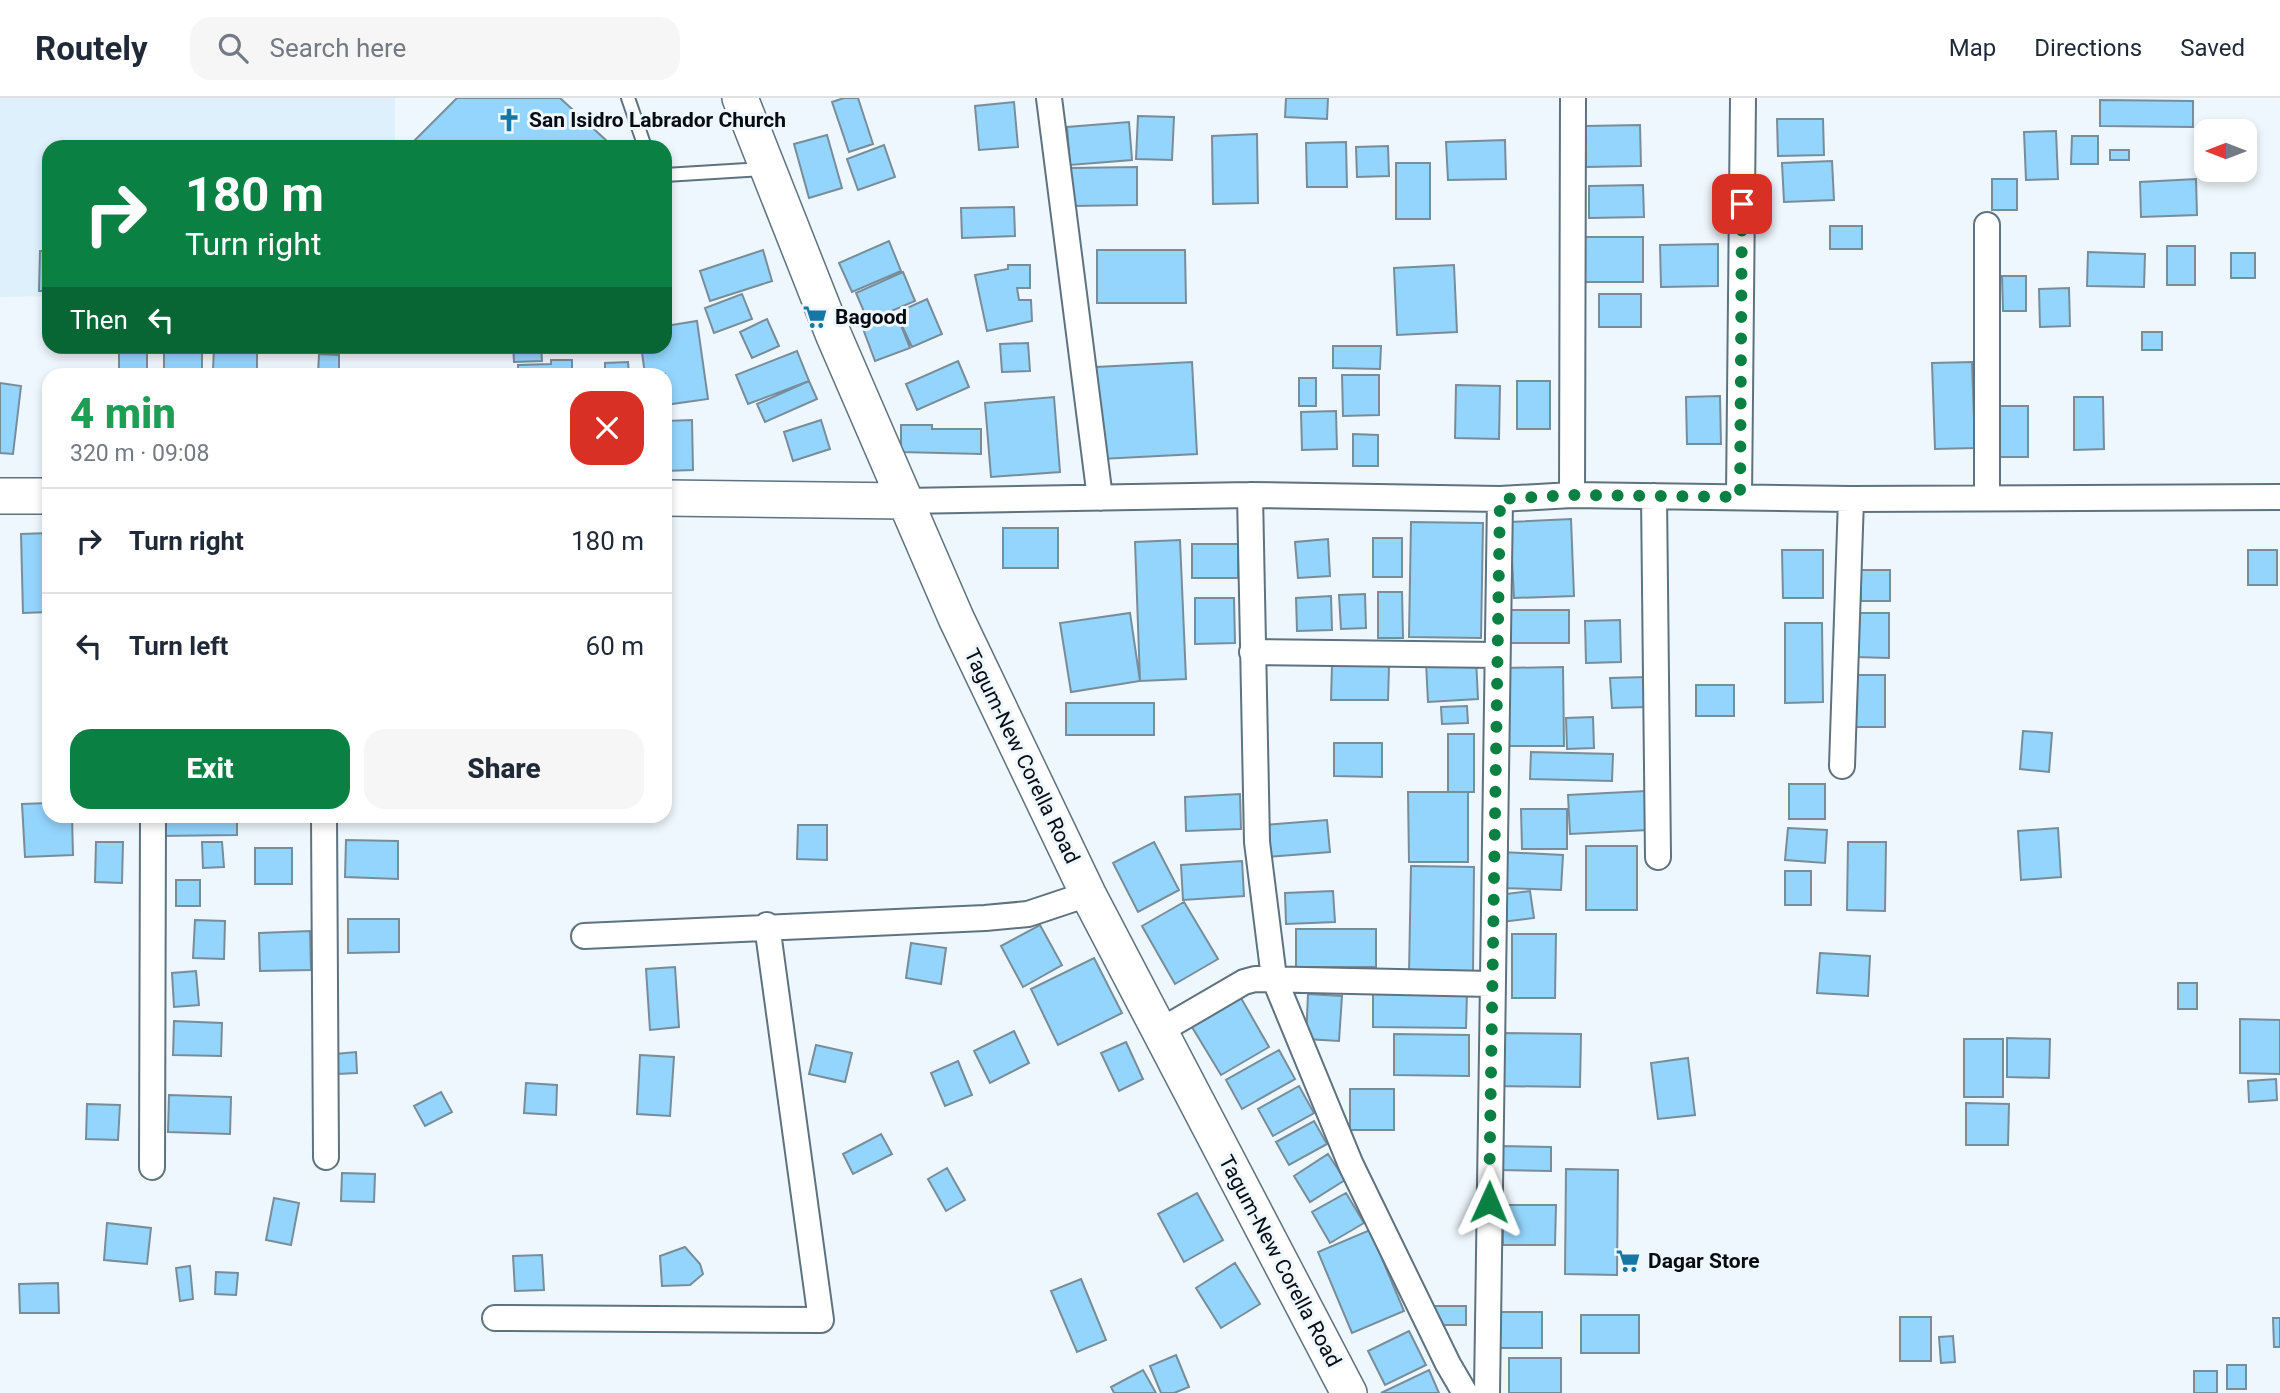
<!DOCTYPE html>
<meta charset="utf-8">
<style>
:root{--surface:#fff;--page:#f6f6f7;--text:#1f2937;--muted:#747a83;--line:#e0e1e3;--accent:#0b8043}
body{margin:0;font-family:Roboto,sans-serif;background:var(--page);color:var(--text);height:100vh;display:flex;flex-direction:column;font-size:26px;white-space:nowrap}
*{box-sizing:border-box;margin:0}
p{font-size:23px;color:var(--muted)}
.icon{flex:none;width:38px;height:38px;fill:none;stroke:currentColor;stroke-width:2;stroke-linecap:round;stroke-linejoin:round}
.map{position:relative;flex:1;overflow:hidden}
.drawer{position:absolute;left:42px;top:270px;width:630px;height:455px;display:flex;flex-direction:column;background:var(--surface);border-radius:21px;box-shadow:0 4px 10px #0003}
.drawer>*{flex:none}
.hud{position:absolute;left:42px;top:42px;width:630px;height:214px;border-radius:21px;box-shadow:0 4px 10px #0003;background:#0b8043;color:#fff;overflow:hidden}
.needle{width:46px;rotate:270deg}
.tools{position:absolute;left:2194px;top:21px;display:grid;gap:14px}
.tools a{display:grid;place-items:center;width:63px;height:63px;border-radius:14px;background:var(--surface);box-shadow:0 4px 10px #0003;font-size:35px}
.pin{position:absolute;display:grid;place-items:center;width:60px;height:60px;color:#fff;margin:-30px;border-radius:14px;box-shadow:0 4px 10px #0006}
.me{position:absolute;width:77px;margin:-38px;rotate:1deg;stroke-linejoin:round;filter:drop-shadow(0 0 5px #0008)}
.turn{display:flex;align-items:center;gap:24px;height:147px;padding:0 28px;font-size:32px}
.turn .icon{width:91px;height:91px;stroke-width:2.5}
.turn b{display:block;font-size:49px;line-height:60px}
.then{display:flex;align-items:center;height:66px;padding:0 28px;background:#0003;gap:14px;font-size:26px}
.round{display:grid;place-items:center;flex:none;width:74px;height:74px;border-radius:21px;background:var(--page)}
.summary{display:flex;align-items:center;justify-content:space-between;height:119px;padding:0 28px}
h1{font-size:42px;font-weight:800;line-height:52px;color:#1e9e55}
.cta{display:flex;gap:14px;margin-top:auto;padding:14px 28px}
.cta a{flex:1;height:80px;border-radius:21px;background:var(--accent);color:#fff;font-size:28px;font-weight:800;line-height:80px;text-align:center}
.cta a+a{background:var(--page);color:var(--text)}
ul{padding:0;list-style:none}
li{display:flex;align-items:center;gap:21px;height:105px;padding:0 28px;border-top:2px solid var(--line)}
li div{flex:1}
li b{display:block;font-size:26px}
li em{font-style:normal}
header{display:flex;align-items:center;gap:42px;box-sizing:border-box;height:98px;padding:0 35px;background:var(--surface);border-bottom:2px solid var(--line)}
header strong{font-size:33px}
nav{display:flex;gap:38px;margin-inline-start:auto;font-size:24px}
.search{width:490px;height:63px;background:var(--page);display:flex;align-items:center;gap:18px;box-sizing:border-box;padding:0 24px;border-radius:21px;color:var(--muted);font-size:26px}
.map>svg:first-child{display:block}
.built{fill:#def0fc}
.building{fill:#94d5fd;stroke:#788d9a;stroke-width:2}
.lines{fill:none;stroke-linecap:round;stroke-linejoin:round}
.lane-casing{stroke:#5e727f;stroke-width:16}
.street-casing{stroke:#5e727f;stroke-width:28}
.secondary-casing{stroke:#5e727f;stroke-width:38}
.lane{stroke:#fff;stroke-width:12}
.street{stroke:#fff;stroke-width:24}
.secondary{stroke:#fff;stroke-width:35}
.route{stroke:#0b8043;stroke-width:12;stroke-dasharray:0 21.6}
.labels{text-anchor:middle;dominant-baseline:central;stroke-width:6;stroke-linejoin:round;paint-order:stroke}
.poi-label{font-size:21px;font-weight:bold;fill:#060d12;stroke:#eef7fd;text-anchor:start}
.street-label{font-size:21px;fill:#060d12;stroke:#eef7fd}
</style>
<header>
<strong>Routely</strong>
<div class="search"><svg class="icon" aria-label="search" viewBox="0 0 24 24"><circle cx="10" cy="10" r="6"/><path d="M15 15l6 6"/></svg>Search here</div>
<nav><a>Map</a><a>Directions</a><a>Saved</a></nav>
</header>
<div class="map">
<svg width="2280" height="1295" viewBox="0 0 2280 1295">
<rect width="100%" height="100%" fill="#eef7fd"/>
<!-- built -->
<path class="built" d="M0,0h395v49h-346v149l-49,1z"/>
<!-- building -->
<path class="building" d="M457,0h103l48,44v5h-200z
M844,0h14l15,46 -24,8 -17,-50z
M1286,0h42l-1,21 -42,-2z
M2100,2l93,1v26l-93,-1z
M1014,4l4,45 -39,3 -4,-44z
M1138,18l36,1 -2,43 -36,-1z
M1777,21h46l1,36 -46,1z
M1129,24l3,38 -62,5 -3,-38z
M1640,27l1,41 -55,1 -1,-41z
M2056,33l2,48 -32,1 -2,-48z
M1257,36l1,69 -45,1 -1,-68z
M827,37l15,53 -33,10 -15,-54z
M2072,38h26v28h-27z
M1505,42l1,39 -58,1 -2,-38z
M1346,44l1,45h-40l-1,-44z
M884,47l11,32 -37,13 -11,-31z
M1388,48l1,30 -32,1 -1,-30z
M2110,52h19v10h-19z
M1832,63l2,39 -50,2 -2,-39z
M1396,65h34v56h-34z
M1137,69v38l-66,1 -1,-38z
M1992,81h25v31h-25z
M2196,81l1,36 -56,2 -1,-35z
M1643,87l1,32 -55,1v-32z
M1014,109l1,29 -53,2 -1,-30z
M1830,128h32v23h-32z
M1579,139h64v45h-64z
M889,143l12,30 -49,21 -13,-29z
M1718,146v42l-57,1 -1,-42z
M2167,148h28v39h-28z
M763,152l9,31 -62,20 -10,-30z
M1097,152h88l1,53h-89z
M40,153h9v40h-10z
M2088,154l57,2 -1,33 -57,-1z
M2231,155h24v25h-24z
M1008,167h22v23h-13l2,12h12l1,21 -45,10 -12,-56 33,-6z
M1454,167l3,67 -60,3 -3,-67z
M903,174l12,29 -47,20 -12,-28z
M2002,178h24v35h-23z
M2069,190l1,38 -30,1 -1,-38z
M742,196l10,25 -38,14 -9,-25z
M1599,196h42v33h-42z
M927,201l15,35 -30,13 -16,-34z
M896,215l14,35 -35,13 -13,-35z
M767,221l12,27 -27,12 -12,-26z
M697,223l11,78 -43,6v-31h-20l-4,-28h24v-20z
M2142,234h20v18h-20z
M1028,245l2,28 -28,1 -2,-28z
M119,248h28v28h-28z
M214,248h43v26l-44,-1z
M513,248h28l1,15 -28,1z
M1333,248h48l-1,23 -47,-1z
M797,253l12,30 -61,23 -12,-29z
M164,254h38v22h-38z
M319,256l20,1v19h-21z
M551,262h21v14h-54v-9l33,-1z
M958,263l11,26 -52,23 -11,-26z
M628,264l1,12h-24v-11z
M1192,264l5,92 -96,5 -5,-92z
M1972,264l3,86 -40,1 -3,-86z
M1342,277h37v40l-36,1z
M1299,280h17v28h-17z
M809,283l8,18 -52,23 -8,-18z
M1517,283h33v48h-33z
M0,285l21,3 -8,68 -13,-1z
M1456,287l44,1 -1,53 -44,-1z
M1720,298l1,48h-34l-1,-47z
M1054,299l6,75 -69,5 -6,-74z
M2074,299h29l1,52 -30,1z
M1996,308h32v51h-32z
M1336,313l1,38 -35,1 -1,-38z
M692,322l1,50 -28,1v-50z
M821,322l9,29 -37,12 -9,-29z
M901,327h31v4h49v25l-80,-2z
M1353,336l25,1v31h-25z
M1571,421l3,77 -60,2 -4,-76z
M1411,424l72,1 -2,115 -72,-1z
M1003,430h55v40h-55z
M49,435v79l-26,1 -2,-79z
M1373,440h29v39h-29z
M1328,441l2,37 -32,2 -3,-36z
M1180,442l6,139 -46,2 -5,-139z
M1192,446h46v34h-46z
M1782,452h41v48h-40z
M2248,452h29v35h-29z
M1861,472h29v31h-29z
M1378,494h24l1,46h-25z
M1365,496l1,34 -25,1 -2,-34z
M1331,498l1,34 -35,1 -1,-33z
M1195,500h39l1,45 -40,1z
M1510,512h59v33h-59z
M1130,515l10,68 -69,11 -11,-69z
M1856,515h33v45l-34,-1z
M1620,522l1,42 -35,1 -1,-42z
M1785,525h37l1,79 -38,1z
M1476,561l2,40 -50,3 -2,-40z
M1332,567l57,1 -1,34h-57z
M1563,569l1,79h-59l-2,-78z
M1852,577h33v52h-33z
M1647,579l1,30 -36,1 -2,-30z
M1696,587h38v31h-38z
M1066,605h88v32h-88z
M1467,608l1,17 -26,1 -1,-17z
M1593,619l1,31 -27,1 -1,-31z
M2023,633l29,2 -3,39 -29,-3z
M1448,636h26v58h-26z
M1334,645h48v34l-48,-1z
M1531,654l82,2 -1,27 -82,-2z
M1789,686h36v35h-36z
M1646,693l2,39 -78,4 -2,-39z
M1408,694h60v70h-59z
M1240,696l1,35 -55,2 -1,-34z
M49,705v13h23l1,39 -48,2 -3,-53z
M1521,711h46v40h-45z
M159,718h78v19l-78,1z
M1327,722l3,32 -63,5 -3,-32z
M798,727h29v35l-30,-1z
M1788,730l39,2 -2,33 -40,-3z
M2058,730l3,49 -40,3 -3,-49z
M346,742l52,1v38l-53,-2z
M96,744h27l-1,41 -27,-1z
M202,744h20l2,25 -21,1z
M1154,744l25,48 -41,22 -25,-49z
M1848,744h38l-1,69 -38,-1z
M1586,748h51v64h-51z
M255,750h37v36h-37z
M1501,754l62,3 -2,35 -61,-2z
M1242,763l2,35 -61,4 -2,-35z
M1411,768l63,1 -1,107h-64z
M1785,773h26v34h-26z
M176,782h24v26h-24z
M1333,793l2,31 -49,2 -1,-31z
M1530,793l4,27 -32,4 -4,-27z
M1184,804l34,57 -43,25 -33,-58z
M348,821h51v33l-51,1z
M195,822l30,1 -1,38 -31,-1z
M1040,827l22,40 -39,22 -22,-41z
M1296,831h80v38h-80z
M310,833l1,39 -51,1 -1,-38z
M1512,836h44l-1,64h-43z
M911,845l35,5 -5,36 -35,-6z
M1820,855l50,3 -2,40 -51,-3z
M1094,860l28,55 -64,32 -27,-56z
M675,869l4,60 -29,3 -4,-61z
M196,873l3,34 -25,2 -2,-34z
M2178,885h19v26h-19z
M1373,894l94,1 -1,35 -93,-1z
M1308,896l34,2 -3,45 -33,-2z
M1241,900l28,49 -48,28 -29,-48z
M2240,921l40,1v54l-40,-1z
M174,923l48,2 -1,33 -48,-1z
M1014,933l15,32 -39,20 -16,-32z
M1494,935l87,1 -1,53 -87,-1z
M1394,936l75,1v41l-75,-1z
M2007,940l43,1 -1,39 -42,-1z
M1964,941h39v58h-39z
M1126,944l17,37 -24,12 -18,-38z
M816,947l36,8 -7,29 -36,-8z
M1279,952l16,29 -53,30 -16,-29z
M356,954l1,21 -20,1 -2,-20z
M640,957l34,2 -4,59 -33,-2z
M1688,960l7,57 -37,4 -7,-56z
M958,963l14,34 -27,11 -14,-33z
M2276,981l1,21 -28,2 -1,-21z
M526,985l31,2 -1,30 -32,-2z
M1299,988l15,27 -41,23 -15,-27z
M1350,991h44v41h-44z
M441,994l11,20 -27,14 -11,-20z
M169,997l62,2 -1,37 -62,-2z
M1966,1005l43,1 -1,41h-42z
M87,1006l33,1 -2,35 -32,-1z
M1314,1023l13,23 -38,21 -13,-23z
M881,1036l11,20 -39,20 -10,-20z
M1500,1048l51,1v24l-51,-1z
M1328,1056l17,26 -35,22 -16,-26z
M947,1070l18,32 -19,11 -18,-32z
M1566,1071l52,1 -1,105 -52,-1z
M342,1075l33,1 -1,28 -33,-1z
M1197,1095l26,47 -39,22 -26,-48z
M1346,1095l18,30 -34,20 -18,-31z
M274,1100l25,5 -8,42 -25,-5z
M1503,1107h53l-1,40h-52z
M107,1125l44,5 -4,36 -43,-4z
M1370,1132l34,81 -52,22 -34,-81z
M685,1149l15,17 3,10 -13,11 -28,1 -2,-30z
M542,1157l2,35 -29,1 -2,-35z
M1235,1165l25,41 -39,24 -25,-40z
M190,1168l3,33 -13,2 -4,-33z
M216,1174l22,1 -2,22 -21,-1z
M1081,1181l25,61 -29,12 -26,-61z
M58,1185l1,30h-39l-1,-29z
M1432,1208h34v19h-34z
M1499,1214h43v36h-43z
M1581,1217h58v38h-58z
M1900,1219h31v44h-31z
M2273,1220h7v29h-6z
M1409,1233l17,34 -41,20 -17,-34z
M1953,1238l2,26 -14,1 -2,-26z
M1176,1257l13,32 -15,6h-13l-11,-27z
M1509,1260h52v35h-52z
M2227,1267h19v24h-19z
M1143,1272l13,23h-42l-3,-6z
M1429,1272l10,23h-58z
M2194,1273h23v22h-23z"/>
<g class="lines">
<!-- lane casing -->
<g class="lane-casing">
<path id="lane" d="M628,0l17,49
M665,77l98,-6"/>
</g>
<!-- street casing -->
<g class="street-casing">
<path id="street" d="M1049,0l51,400
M1987,127v273
M1250,397l7,347 17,136 77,187 97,199 17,29
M1572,397l1,-397
M1654,398l4,361
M1739,399l4,-399
M905,403l345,-6 250,4 72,-4 279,4 429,-2
M1252,554l245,3
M1842,668l9,-267
M324,718l2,341
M584,838l401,-18 43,-4 60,-20
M1160,933l84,-49 11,-3 236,5
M152,1069l1,-351
M495,1220l326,2 -54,-395
M1487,1295l13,-894"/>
</g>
<!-- secondary casing -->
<g class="secondary-casing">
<path id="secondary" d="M740,0l94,238 122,282 132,276 261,499
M0,398h49
M665,400l240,3"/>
</g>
<!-- lane -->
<use href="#lane" class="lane"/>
<!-- street -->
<use href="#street" class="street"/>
<!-- secondary -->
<use href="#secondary" class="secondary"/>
</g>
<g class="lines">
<!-- route -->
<path class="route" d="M1489,1104l11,-703 72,-4 168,2 2,-293"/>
</g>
<!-- icons -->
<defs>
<g id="church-bare" transform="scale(1.89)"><path d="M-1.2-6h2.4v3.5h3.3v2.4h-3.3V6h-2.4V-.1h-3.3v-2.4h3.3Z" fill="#1777a4" stroke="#eef7fd" stroke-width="2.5" paint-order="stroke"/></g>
<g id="supermarket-bare" transform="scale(1.89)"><path d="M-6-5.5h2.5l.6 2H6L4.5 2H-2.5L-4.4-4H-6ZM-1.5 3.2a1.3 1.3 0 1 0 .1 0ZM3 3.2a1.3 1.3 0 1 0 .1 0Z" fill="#1777a4" stroke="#eef7fd" stroke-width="2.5" paint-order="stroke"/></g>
</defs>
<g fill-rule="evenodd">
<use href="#church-bare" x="509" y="22"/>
<use href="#supermarket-bare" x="815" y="219"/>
<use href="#supermarket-bare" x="1628" y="1163"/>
</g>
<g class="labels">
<!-- poi labels -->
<g class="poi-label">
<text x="529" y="22">San Isidro Labrador Church</text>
<text x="835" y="219">Bagood</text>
<text x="1648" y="1163">Dagar Store</text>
</g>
<!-- street labels -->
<g class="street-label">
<text transform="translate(1022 658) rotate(64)">Tagum-New Corella Road</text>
<text transform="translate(1280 1163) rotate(62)">Tagum-New Corella Road</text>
</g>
</g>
</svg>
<div class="tools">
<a><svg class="needle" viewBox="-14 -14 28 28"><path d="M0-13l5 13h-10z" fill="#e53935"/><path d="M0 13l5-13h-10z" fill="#747a83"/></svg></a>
</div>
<div class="pin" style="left:1742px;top:106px;background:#d93025"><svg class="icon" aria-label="arrive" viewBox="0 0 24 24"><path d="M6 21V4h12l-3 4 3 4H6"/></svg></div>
<svg class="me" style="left:1489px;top:1104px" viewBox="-20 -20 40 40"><path d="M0-17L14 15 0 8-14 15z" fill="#0b8043" stroke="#fff" stroke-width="4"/></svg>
<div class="hud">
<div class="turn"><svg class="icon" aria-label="right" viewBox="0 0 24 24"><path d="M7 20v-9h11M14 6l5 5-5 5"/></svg><div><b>180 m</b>Turn right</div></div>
<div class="then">Then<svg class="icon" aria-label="left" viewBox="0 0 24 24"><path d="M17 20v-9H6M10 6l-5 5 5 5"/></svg></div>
</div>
<section class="drawer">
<div class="summary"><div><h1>4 min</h1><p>320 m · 09:08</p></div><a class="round" style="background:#d93025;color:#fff"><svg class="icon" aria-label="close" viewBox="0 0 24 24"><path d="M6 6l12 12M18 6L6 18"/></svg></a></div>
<ul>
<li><svg class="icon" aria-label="right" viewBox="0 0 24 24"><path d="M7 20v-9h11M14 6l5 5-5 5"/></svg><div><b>Turn right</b></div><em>180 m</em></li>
<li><svg class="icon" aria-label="left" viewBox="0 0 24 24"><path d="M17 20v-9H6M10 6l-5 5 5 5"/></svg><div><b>Turn left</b></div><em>60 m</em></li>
</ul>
<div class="cta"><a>Exit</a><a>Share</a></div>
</section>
</div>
